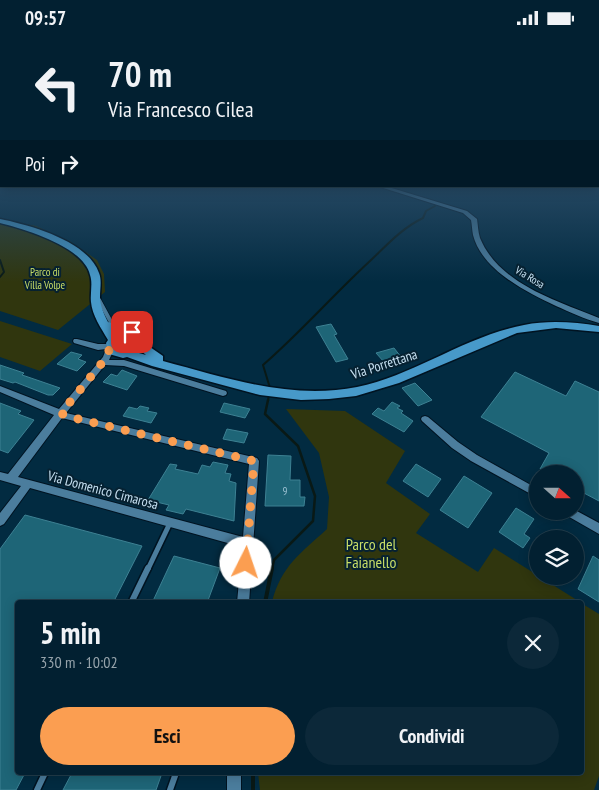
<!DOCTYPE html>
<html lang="it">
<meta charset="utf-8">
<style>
:root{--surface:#022031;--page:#0c2839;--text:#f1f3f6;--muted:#96a3ab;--line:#233e4d;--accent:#fb9e51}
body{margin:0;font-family:"PT Sans Narrow",sans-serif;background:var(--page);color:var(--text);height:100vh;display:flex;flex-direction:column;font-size:19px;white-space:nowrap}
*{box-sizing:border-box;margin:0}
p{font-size:16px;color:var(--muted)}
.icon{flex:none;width:28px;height:28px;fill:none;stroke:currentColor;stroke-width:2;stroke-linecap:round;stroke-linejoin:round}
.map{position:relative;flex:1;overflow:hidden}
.details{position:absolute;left:15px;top:565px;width:569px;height:175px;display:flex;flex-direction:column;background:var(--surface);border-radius:5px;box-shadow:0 2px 12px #0003,0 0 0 1px var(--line)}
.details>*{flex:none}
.hud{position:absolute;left:0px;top:0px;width:600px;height:152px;box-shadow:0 2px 12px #0003,0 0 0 1px var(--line);background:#022031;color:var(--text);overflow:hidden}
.needle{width:32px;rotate:111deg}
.fabs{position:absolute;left:529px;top:430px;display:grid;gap:10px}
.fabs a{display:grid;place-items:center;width:55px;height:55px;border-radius:50%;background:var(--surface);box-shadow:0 2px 12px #0003,0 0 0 1px var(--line);font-size:25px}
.pin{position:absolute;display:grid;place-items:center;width:42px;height:42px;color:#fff;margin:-21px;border-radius:10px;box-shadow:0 2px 8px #0006}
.me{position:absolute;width:55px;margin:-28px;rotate:4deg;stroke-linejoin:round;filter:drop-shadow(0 0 4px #0008)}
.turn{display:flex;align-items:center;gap:18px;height:105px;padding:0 25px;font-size:22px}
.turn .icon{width:65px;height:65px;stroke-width:2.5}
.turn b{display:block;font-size:35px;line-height:42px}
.then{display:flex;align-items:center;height:48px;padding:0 25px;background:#0003;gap:10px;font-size:19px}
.round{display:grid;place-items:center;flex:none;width:52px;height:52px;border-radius:26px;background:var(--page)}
.head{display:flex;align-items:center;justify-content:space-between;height:85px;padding:0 25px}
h1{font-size:30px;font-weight:800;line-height:38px}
.cta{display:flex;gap:10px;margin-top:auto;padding:10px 25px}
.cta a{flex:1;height:58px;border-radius:30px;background:var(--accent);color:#111;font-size:20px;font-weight:800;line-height:58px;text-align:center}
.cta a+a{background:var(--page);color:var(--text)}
.status{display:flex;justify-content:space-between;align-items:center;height:35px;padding:0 25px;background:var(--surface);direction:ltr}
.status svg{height:14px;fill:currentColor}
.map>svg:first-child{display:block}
.green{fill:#30360e}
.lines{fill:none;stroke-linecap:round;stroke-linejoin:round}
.stream-far2{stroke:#091916;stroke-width:2}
.stream-far1{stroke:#091916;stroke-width:2.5}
.stream{stroke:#091916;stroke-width:4}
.building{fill:#1e6577;stroke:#3d8193}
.lane-far2-casing{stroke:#001321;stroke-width:5.5}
.lane-far1-casing{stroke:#001321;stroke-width:8}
.lane-casing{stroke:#001321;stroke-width:9}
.street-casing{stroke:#001321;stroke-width:2}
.primary-casing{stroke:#001321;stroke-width:3}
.lane-far2{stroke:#4b7d9d;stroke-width:4}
.lane-far1{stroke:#4b7d9d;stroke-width:5}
.lane{stroke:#4b7d9d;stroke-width:6}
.street{fill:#4b7d9d;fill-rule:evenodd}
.primary{fill:#4799c9;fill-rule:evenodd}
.route{stroke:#fb9e51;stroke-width:9;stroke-dasharray:0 16.2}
.labels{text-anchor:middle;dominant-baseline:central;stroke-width:4;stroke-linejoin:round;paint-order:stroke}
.far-park-label{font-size:11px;fill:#c9de67;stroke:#062131}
.far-street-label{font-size:11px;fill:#c7e1f2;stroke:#062131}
.number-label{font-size:11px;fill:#9dc2d3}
.street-label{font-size:14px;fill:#c7e1f2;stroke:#062131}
.near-park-label{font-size:16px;fill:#c9de67;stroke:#062131}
</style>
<div class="status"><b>09:57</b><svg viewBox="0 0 49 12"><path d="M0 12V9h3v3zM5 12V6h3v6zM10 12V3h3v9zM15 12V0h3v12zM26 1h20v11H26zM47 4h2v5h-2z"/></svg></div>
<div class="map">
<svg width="599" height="755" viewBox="0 0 599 755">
<rect width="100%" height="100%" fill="#022b41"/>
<!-- green -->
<path class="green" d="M0,184l36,7 35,16 26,18 7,14 1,18 -47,38 -58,-19z
M0,286l72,23 -32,27 -40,-14z
M286,374l59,2 60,40 -19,32 44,31 -14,19 62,39 16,-24 86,54h-308c9,-36 29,-49 55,-73l2,-32 -10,-44z
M581,568l18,11v162l-5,14h-334l-2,-17h323z"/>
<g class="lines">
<!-- stream-far2 -->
<path class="stream-far2" d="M0,225l4,12 -4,5
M270,353l-7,-23c38,-33 70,-70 107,-104 17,-16 32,-33 53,-43l3,-7 9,-5
M268,366l1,-7"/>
<!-- stream-far1 -->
<path class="stream-far1" d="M268,365l-3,14 33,32 17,50 -2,25 -39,39 -2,9"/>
<!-- stream -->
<path class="stream" d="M265,568l7,-35
M253,738v17"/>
</g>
<!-- building -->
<path class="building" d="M331,289l6,10 -3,1 14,24 -12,3 -20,-35z
M394,313l7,9 -17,5 -8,-9z
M71,317l11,3 -4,4 8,3 -9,9 -20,-7z
M0,330l24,8 -2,2 6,2 32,11 -7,7h-5l-33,-13 -2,1 -13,-4z
M122,335l15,6 -10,14 -24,-8 8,-8 6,2z
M515,337l51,24 9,-15 24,11v109l-17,-9 -2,4 -5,-3v-19h-26l-9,-5 9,-16 -68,-36z
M415,348l17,17 -14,6 -16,-18z
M392,367l8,4 -3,2 6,3 -2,2 12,8 -9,11 -32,-18 6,-6 6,3z
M0,368l21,8 -3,3 16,6 -26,33 -8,-3z
M224,368l26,6 -5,9 -25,-6z
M140,371l9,2 -2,3 10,2 -6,10 -28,-7 6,-9 8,2z
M227,394l21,4 -4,10 -21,-4z
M268,420l23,1 -1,24h10v17h5l-1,9h-39z
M213,427l15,3 -3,8 6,1 -2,7 7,2 -2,38 -48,-12 -3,5 -17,-4 3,-5 -21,-5 22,-36 7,1 -2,4 23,5 4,-9 8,2z
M416,429l25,15 -13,18 -25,-16z
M464,441l28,17 -24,35 -28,-18z
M516,473l18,11 -10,15 6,4 -7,10 -24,-16z
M25,480l117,31 -29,57h-95v170h7l-9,17h-16v-241z
M259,513l7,1 -2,24h-7z
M174,521l46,12 -13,35h-55z
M593,521l6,4v42l-21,-13z
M72,738h90l-6,17h-93z"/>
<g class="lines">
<!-- lane-far2 casing -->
<g class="lane-far2-casing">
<path id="lane-far2" d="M99,265l13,24 -1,2"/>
</g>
<!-- lane-far1 casing -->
<g class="lane-far1-casing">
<path id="lane-far1" d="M148,534l22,-46"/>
</g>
<!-- lane casing -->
<g class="lane-casing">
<path id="lane" d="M131,568l17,-35
M37,755l8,-17
M170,755l6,-17"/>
</g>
<!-- street casing -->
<g class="street-casing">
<path id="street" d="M377,151h8l82,25 10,8c1,6 1,13 3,19 19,46 77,63 119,80v5c-15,-4 -29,-11 -43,-17 -30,-14 -74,-36 -83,-71 -1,-5 -1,-10 -2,-15l-8,-7z
M74,304h3l21,5h15l2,3 -6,13h15l102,31 1,2 -1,2 -3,1 -99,-30 -19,-1 -39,48 191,45 2,3 -10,142h-12l5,-56 -212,-59 -26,36 -4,2v-13l21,-27 -21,-6v-8l8,2 46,-59 -54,-23v-6l59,23 44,-52 3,-8 -8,1 -24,-7 -1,-2zM62,383l187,46 -6,73 -225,-60z
M425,381l3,1 30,25 19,13 61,34v9l-67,-37 -19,-13 -30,-27 -1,-2 1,-2z
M575,475l24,13v11l-35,-20 -1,-3h12z
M227,738h14v17h-14z"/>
</g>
<!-- primary casing -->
<g class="primary-casing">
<path id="primary" d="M0,184c30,6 88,22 99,54 3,7 1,16 1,24 0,9 4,17 8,25l37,11 3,5 2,9 13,9v5c64,17 127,39 194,26 58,-12 108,-51 167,-62 25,-5 50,-3 75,1v6l-43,-4 -39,5 -118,50 -43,13 -27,3 -28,1 -41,-5 -108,-29 -25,-9 -4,1 -14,-4 -3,-11 2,-3c-7,-12 -16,-25 -17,-38 -1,-9 2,-19 -1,-27 -6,-28 -65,-46 -90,-52zM123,300l14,3 2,11 7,6 -7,-2v-5c-7,-2 -14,3 -21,1l-1,-5z"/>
</g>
<!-- lane-far2 -->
<use href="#lane-far2" class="lane-far2"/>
<!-- lane-far1 -->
<use href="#lane-far1" class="lane-far1"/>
<!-- lane -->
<use href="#lane" class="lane"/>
<!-- street -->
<use href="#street" class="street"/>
<!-- primary -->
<use href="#primary" class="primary"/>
</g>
<!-- sky -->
<linearGradient id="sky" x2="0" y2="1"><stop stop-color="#011824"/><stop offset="0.57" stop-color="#284a65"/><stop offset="1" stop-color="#284a65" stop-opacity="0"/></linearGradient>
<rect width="599" height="247" fill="url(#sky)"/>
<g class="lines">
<!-- route -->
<path class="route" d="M132,297l-10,2 -9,6 -7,18 -45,55 5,3 188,45 -8,102"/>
</g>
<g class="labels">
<!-- far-park labels -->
<g class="far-park-label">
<text x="45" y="237">Parco di<tspan x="45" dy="13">Villa Volpe</tspan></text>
</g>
<!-- far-street labels -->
<g class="far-street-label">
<text transform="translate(530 242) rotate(31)">Via Rosa</text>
</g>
<!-- number labels -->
<g class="number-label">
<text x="285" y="456">9</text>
</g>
<!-- street labels -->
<g class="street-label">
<text transform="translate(384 329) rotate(-18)">Via Porrettana</text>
<text transform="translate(103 455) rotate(15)">Via Domenico Cimarosa</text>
</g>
<!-- near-park labels -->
<g class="near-park-label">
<text x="371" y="509">Parco del<tspan x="371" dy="18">Faianello</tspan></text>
</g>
</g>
</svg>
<div class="fabs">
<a><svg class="needle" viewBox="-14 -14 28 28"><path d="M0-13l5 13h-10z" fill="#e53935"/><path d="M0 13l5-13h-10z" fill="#96a3ab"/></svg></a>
<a><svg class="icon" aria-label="layers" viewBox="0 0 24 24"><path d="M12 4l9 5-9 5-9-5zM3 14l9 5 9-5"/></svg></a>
</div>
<div class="pin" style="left:132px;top:297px;background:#d93025"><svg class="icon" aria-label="arrive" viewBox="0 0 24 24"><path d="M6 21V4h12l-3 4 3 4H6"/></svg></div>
<svg class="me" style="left:246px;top:528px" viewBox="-20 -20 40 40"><circle r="19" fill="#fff"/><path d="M0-13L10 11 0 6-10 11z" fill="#fb9e51"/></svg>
<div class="hud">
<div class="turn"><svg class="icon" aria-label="left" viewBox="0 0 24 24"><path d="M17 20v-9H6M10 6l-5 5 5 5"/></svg><div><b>70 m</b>Via Francesco Cilea</div></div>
<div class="then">Poi<svg class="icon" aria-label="right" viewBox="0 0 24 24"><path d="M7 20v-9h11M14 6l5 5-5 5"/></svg></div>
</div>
<section class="details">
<div class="head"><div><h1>5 min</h1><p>330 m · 10:02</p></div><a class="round"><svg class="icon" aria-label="close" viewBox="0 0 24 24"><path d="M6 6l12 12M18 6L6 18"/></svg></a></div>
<div class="cta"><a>Esci</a><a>Condividi</a></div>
</section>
</div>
